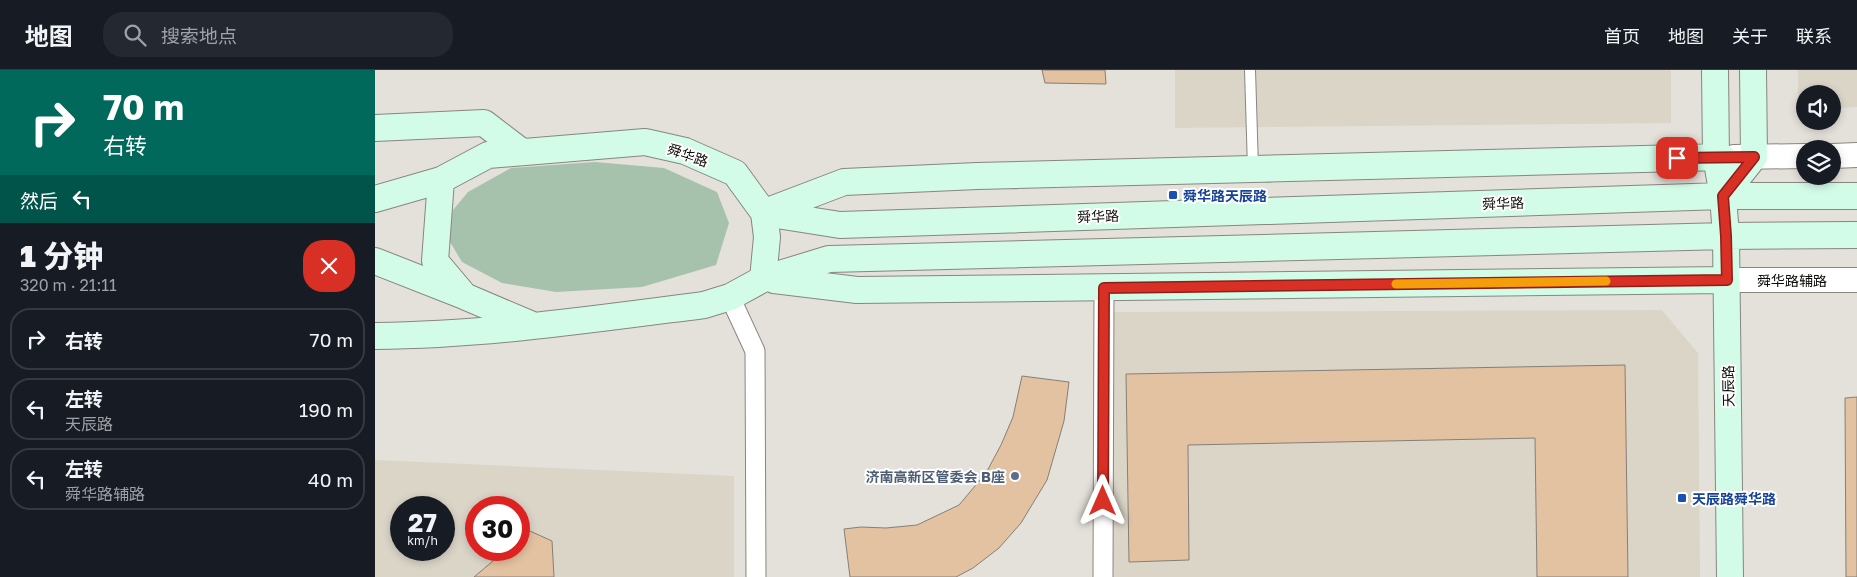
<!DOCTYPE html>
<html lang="zh">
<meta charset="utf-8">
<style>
:root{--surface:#171b24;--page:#242831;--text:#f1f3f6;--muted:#9ea1a6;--line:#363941}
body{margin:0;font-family:"Golos Text","Noto Sans SC",sans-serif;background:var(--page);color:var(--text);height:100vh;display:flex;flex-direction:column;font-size:19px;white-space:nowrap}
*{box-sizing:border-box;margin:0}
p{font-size:16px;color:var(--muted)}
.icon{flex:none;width:28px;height:28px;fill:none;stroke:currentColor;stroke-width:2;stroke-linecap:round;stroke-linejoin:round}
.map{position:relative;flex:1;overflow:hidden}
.details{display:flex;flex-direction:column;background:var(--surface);width:375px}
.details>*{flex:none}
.guide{background:#00695c;color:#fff;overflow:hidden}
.buttons{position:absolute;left:1421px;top:15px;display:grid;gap:10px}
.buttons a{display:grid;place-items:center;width:45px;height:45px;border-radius:50%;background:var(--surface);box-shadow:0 2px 8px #0003;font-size:25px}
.speed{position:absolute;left:15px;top:426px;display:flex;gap:10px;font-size:25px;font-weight:700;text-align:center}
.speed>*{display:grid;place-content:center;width:65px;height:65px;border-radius:50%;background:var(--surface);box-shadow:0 2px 8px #0003;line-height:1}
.speed small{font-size:12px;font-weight:400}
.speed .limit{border:8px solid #d22;background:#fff;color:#111}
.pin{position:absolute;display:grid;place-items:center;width:42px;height:42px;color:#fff;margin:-21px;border-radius:10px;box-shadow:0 2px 8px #0006}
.me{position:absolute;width:55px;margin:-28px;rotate:0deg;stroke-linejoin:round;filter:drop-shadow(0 0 4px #0008)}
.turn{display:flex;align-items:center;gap:18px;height:105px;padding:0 20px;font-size:22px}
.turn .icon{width:65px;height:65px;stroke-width:2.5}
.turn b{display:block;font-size:35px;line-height:42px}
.then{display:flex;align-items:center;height:48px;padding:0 20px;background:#0003;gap:10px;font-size:19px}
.round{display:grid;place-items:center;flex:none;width:52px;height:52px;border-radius:20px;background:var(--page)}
.summary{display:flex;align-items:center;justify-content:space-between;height:85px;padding:0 20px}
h1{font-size:30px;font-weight:800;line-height:38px}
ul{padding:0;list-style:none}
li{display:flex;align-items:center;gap:15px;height:62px;margin:0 10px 8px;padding:0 10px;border:2px solid var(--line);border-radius:20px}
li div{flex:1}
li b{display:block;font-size:19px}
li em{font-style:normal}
header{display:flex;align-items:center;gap:30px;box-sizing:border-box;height:70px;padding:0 25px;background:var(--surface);border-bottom:1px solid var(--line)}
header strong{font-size:24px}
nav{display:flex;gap:28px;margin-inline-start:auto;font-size:18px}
.search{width:350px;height:45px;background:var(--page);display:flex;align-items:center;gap:12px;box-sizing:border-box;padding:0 18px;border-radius:20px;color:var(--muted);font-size:19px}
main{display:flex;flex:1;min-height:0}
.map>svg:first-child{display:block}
.built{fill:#dad5c7;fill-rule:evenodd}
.green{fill:#a6c2ad}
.building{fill:#e3c2a1;stroke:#857f7a}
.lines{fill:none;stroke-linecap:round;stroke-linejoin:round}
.service-casing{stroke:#88867f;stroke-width:12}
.minor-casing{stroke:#88867f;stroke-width:21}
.tertiary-casing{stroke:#88867f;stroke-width:26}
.secondary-casing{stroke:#88867f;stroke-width:28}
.service{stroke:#fff;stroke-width:10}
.minor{stroke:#fff;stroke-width:19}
.tertiary{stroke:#fff;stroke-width:24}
.secondary{stroke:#d2fbe8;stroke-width:26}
.route-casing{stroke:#8d1f18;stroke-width:12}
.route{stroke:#d93025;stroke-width:9}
.slow{stroke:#f59e0b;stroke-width:9}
.transit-dot{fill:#1a4fb4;stroke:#fff;stroke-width:2}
.service-dot{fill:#5c6f8a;stroke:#fff;stroke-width:2}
.labels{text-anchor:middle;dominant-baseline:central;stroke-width:4;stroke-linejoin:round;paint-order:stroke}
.street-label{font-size:14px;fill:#0d0c0a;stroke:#fff}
.transit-label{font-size:14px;font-weight:bold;fill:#164399;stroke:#fff;text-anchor:start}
.service-label{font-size:14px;font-weight:bold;fill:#4e5e75;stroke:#fff;text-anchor:end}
</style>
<header>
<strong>地图</strong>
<div class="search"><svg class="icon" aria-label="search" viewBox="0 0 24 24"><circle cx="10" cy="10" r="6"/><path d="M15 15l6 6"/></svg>搜索地点</div>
<nav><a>首页</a><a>地图</a><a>关于</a><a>联系</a></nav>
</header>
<main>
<section class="details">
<div class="guide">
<div class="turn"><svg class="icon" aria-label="right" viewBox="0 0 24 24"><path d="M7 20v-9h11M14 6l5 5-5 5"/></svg><div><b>70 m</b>右转</div></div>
<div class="then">然后<svg class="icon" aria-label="left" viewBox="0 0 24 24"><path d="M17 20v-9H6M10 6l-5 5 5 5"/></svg></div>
</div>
<div class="summary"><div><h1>1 分钟</h1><p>320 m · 21:11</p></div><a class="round" style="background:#d93025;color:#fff"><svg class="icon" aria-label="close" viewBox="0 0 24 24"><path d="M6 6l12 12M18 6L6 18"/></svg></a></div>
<ul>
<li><svg class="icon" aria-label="right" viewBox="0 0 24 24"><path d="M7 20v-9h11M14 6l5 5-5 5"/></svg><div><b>右转</b></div><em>70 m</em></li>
<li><svg class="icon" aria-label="left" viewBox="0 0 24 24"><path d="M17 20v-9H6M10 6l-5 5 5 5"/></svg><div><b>左转</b><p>天辰路</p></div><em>190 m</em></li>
<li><svg class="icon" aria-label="left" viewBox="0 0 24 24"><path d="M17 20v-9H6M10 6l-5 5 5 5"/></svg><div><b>左转</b><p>舜华路辅路</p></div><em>40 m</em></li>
</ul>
</section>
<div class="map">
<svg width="1482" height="507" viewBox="0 0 1482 507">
<rect width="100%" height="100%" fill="#e3e1d9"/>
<!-- built -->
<path class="built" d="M800,0h496v53l-496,5z
M1423,0h59v37l-24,1v-14h-28v14h-7z
M1287,240l36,43 2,224h-594l-2,-265z
M0,390l359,16v101h-359zM26,438h43v42h-43zM101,438h43v42h-43z"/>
<!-- green -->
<path class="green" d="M220,92l69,6 53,24 12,31 -13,42 -74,22 -86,5 -54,-9 -40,-21 -15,-25 6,-27 15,-18 43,-24z"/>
<!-- building -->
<path class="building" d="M667,0h63l1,14 -61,-1z
M1250,295l3,212h-91l-2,-139 -347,7 1,115 -60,2 -3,-188z
M647,306l47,6 -5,39 -17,59 -26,43 -22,25 -26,20 -17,9h-106l-6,-48 17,-2 25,1 31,-3 42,-20 27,-32 15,-28 12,-28z
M1482,327v180h-11l-1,-179z
M155,461l22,10 2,36h-80l32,-27h13v-10z"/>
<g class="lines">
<!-- service casing -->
<g class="service-casing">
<path id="service" d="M875,0l3,98"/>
</g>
<!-- minor casing -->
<g class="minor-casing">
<path id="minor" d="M355,227l25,54 1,226
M728,507l1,-289"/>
</g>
<!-- tertiary casing -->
<g class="tertiary-casing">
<path id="tertiary" d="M1458,86l24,-1
M1359,87l71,-1
M1351,210h131"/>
</g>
<!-- secondary casing -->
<g class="secondary-casing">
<path id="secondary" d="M1340,0l1,87 7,39 3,40 4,341
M0,58l109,-5 38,29
M66,110l-6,81 27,32
M1348,126l31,-39 -1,-87
M0,129l66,-19 47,-25 157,-13 40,9 50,22 29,40 76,12 883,-29h134
M390,142l79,-30 133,-6 745,-19
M0,191l89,35 66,28
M388,209l4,-42 -3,-24
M399,210l83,10 869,-10
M0,266c110,-1 220,-17 329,-31l26,-8 33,-18 66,-20 897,-23 131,-1"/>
</g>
<!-- service -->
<use href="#service" class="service"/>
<!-- minor -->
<use href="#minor" class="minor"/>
<!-- tertiary -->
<use href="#tertiary" class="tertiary"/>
<!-- secondary -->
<use href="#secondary" class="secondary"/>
</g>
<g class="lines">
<!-- route casing -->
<g class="route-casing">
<path id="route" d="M728,431l1,-213 623,-8 -1,-44 -3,-40 31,-39 -77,1"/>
</g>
<!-- route -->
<use href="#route" class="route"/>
<!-- slow -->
<path class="slow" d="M1021,214l210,-3"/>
</g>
<!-- markers -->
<g class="transit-dot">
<rect x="793" y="120" width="10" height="10" rx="2.5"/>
<rect x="1302" y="423" width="10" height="10" rx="2.5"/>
</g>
<circle class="service-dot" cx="640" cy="406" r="5"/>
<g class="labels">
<!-- street labels -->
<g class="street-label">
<text transform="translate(313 85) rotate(19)">舜华路</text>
<text transform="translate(1128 133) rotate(-2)">舜华路</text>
<text transform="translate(723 146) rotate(-2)">舜华路</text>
<text x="1417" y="210">舜华路辅路</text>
<text transform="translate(1353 316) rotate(-91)">天辰路</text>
</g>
<!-- transit labels -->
<g class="transit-label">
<text x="808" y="125">舜华路天辰路</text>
<text x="1317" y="428">天辰路舜华路</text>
</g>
<!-- service labels -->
<g class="service-label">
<text x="630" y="406">济南高新区管委会 B座</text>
</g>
</g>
</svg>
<div class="buttons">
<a><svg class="icon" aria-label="sound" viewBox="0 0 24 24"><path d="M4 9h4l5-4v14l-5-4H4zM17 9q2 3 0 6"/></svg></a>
<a><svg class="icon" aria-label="layers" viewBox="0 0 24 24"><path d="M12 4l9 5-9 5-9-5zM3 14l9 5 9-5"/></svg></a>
</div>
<div class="speed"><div>27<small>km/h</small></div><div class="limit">30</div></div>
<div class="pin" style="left:1302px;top:88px;background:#d93025"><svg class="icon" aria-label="arrive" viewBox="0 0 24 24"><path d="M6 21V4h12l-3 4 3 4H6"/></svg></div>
<svg class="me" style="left:728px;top:431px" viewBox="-20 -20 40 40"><path d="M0-17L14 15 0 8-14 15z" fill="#d93025" stroke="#fff" stroke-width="4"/></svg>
</div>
</main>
